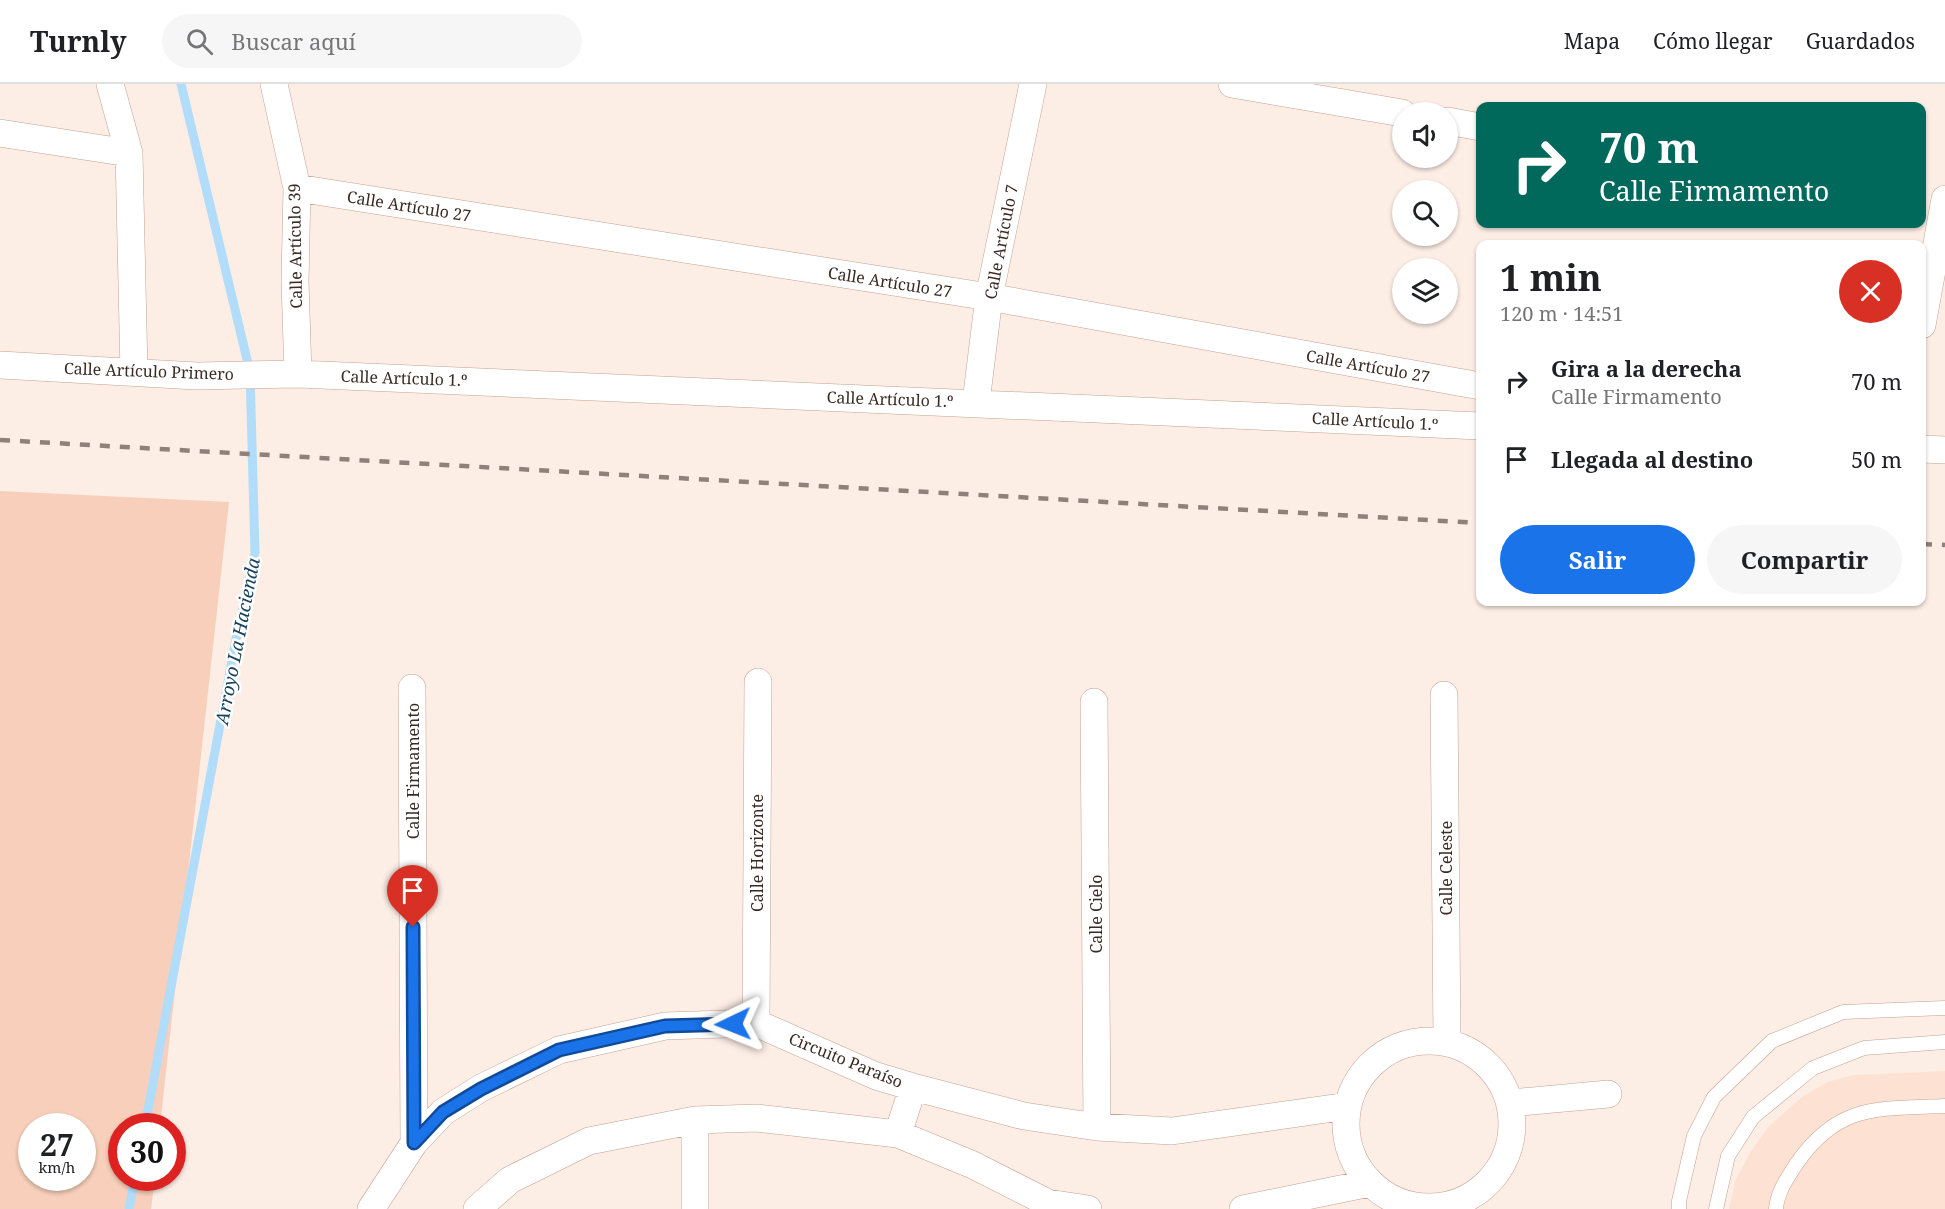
<!DOCTYPE html>
<html lang="es">
<meta charset="utf-8">
<style>
:root{--surface:#fff;--page:#f6f6f6;--text:#202124;--muted:#757577;--line:#e0e0e0;--accent:#1a73e8}
body{margin:0;font-family:"Noto Serif",serif;background:var(--page);color:var(--text);height:100vh;display:flex;flex-direction:column;font-size:22px;white-space:nowrap}
*{box-sizing:border-box;margin:0}
p{font-size:20px;color:var(--muted)}
.icon{flex:none;width:33px;height:33px;fill:none;stroke:currentColor;stroke-width:2;stroke-linecap:round;stroke-linejoin:round}
.map{position:relative;flex:1;overflow:hidden}
.drawer{position:absolute;left:1476px;top:156px;width:450px;height:366px;display:flex;flex-direction:column;background:var(--surface);border-radius:12px;box-shadow:0 2px 4px #0004}
.drawer>*{flex:none}
.guide{position:absolute;left:1476px;top:18px;width:450px;height:126px;border-radius:12px;box-shadow:0 2px 4px #0004;background:#00695c;color:#fff;overflow:hidden}
.tools{position:absolute;left:1392px;top:18px;display:grid;gap:12px}
.tools a{display:grid;place-items:center;width:66px;height:66px;border-radius:50%;background:var(--surface);box-shadow:0 2px 4px #0004;font-size:30px}
.speed{position:absolute;left:18px;top:1029px;display:flex;gap:12px;font-size:30px;font-weight:700;text-align:center}
.speed>*{display:grid;place-content:center;width:78px;height:78px;border-radius:50%;background:var(--surface);box-shadow:0 2px 4px #0004;line-height:1}
.speed small{font-size:15px;font-weight:400}
.speed .limit{border:9px solid #d22;background:#fff;color:#111}
.pin{position:absolute;display:grid;place-items:center;width:51px;height:51px;color:#fff;margin:-62px -26px;border-radius:50% 50% 50% 0;rotate:-45deg;box-shadow:0 0 6px #0007}
.pin .icon{rotate:45deg}
.me{position:absolute;width:66px;margin:-33px;rotate:268deg;stroke-linejoin:round;filter:drop-shadow(0 0 4px #0008)}
.turn{display:flex;align-items:center;gap:21px;height:126px;padding:0 24px;font-size:27px}
.turn .icon{width:78px;height:78px;stroke-width:2.5}
.turn b{display:block;font-size:42px;line-height:51px}
.round{display:grid;place-items:center;flex:none;width:63px;height:63px;border-radius:32px;background:var(--page)}
.head{display:flex;align-items:center;justify-content:space-between;height:102px;padding:0 24px}
h1{font-size:36px;font-weight:700;line-height:45px}
.primary-button{display:flex;gap:12px;margin-top:auto;padding:12px 24px}
.primary-button a{flex:1;height:69px;border-radius:36px;background:var(--accent);color:#fff;font-size:24px;font-weight:700;line-height:69px;text-align:center}
.primary-button a+a{background:var(--page);color:var(--text)}
ul{padding:0;list-style:none}
li{display:flex;align-items:center;gap:18px;height:78px;padding:0 24px}
li div{flex:1}
li b{display:block;font-size:22px}
li em{font-style:normal}
header{display:flex;align-items:center;gap:36px;box-sizing:border-box;height:84px;padding:0 30px;background:var(--surface);border-bottom:2px solid var(--line)}
header strong{font-size:28px}
nav{display:flex;gap:33px;margin-inline-start:auto;font-size:21px}
.search{width:420px;height:54px;background:var(--page);display:flex;align-items:center;gap:15px;box-sizing:border-box;padding:0 21px;border-radius:33px;color:var(--muted);font-size:22px}
.map>svg:first-child{display:block}
.built{fill:#fde2d4}
.green{fill:#f7cfba;fill-rule:evenodd}
.lines{fill:none;stroke-linecap:round;stroke-linejoin:round}
.stream{stroke:#b1ddfb;stroke-width:9}
.lane-casing{stroke:#c5a290;stroke-width:15}
.street-casing{stroke:#c5a290;stroke-width:28}
.lane{stroke:#fff;stroke-width:14}
.street{stroke:#fff;stroke-width:27}
.rail{stroke:#8f8079;stroke-width:4.5;stroke-dasharray:10 10;stroke-linecap:butt}
.route-casing{stroke:#114b97;stroke-width:15}
.route{stroke:#1a73e8;stroke-width:10}
.labels{text-anchor:middle;dominant-baseline:central;stroke-width:5;stroke-linejoin:round;paint-order:stroke}
.street-label{font-size:16px;fill:#392b24;stroke:#fefefe}
.water-label{font-size:18px;font-style:italic;fill:#17425c;stroke:#fefefe}
</style>
<header>
<strong>Turnly</strong>
<div class="search"><svg class="icon" aria-label="search" viewBox="0 0 24 24"><circle cx="10" cy="10" r="6"/><path d="M15 15l6 6"/></svg>Buscar aquí</div>
<nav><a>Mapa</a><a>Cómo llegar</a><a>Guardados</a></nav>
</header>
<div class="map">
<svg width="1945" height="1125" viewBox="0 0 1945 1125">
<rect width="100%" height="100%" fill="#fcede5"/>
<!-- built -->
<path class="built" d="M1945,987v138h-216l7,-30 14,-26 18,-26 35,-31 25,-14 25,-7z"/>
<!-- green -->
<path class="green" d="M0,407l229,11 -69,624h-38v52h33l-4,31h-151zM32,1042h50v52h-50z"/>
<g class="lines">
<!-- stream -->
<path class="stream" d="M145,1042l91,-487 19,-86 -5,-181 -69,-288
M129,1125l6,-31"/>
<!-- lane casing -->
<g class="lane-casing">
<path id="lane" d="M1679,1125v-8l15,-65 20,-39 58,-56 71,-29 102,-4
M1716,1125l12,-53 25,-39 60,-49 51,-20 81,-6
M1776,1125c1,-17 12,-32 21,-46 42,-60 81,-54 148,-57"/>
</g>
<!-- street casing -->
<g class="street-casing">
<path id="street" d="M110,0l19,69 5,219
M274,0l23,104 -2,94 3,92
M1232,0l170,29
M1448,37l32,6
M0,49l129,20
M297,104l692,109 491,89
M1922,241l23,-126
M0,281l197,11 101,-2 1182,52
M976,318l13,-105 44,-213
M1922,365l23,1
M412,604l2,455
M1444,611l3,347
M1094,618l3,425
M756,939l2,-341
M1346 1040a83 83 0 1 1 166 0a83 83 0 1 1-166 0Z
M1510,1019l98,-9
M695,1036v89
M898,1050l15,-47
M371,1125l43,-66 29,-31 38,-24 78,-38 106,-24 91,-3 120,53 37,11 111,29 73,11 75,4 176,-25
M477,1125l33,-29 79,-39 106,-21 62,-2 141,16 75,31 75,38 40,6
M1243,1125l127,-26"/>
</g>
<!-- lane -->
<use href="#lane" class="lane"/>
<!-- street -->
<use href="#street" class="street"/>
<!-- rail -->
<path class="rail" d="M0,356l1480,83
M1922,460l23,1"/>
</g>
<g class="lines">
<!-- route casing -->
<g class="route-casing">
<path id="route" d="M413,843l1,216 29,-31 38,-23 78,-39 106,-24 68,-2"/>
</g>
<!-- route -->
<use href="#route" class="route"/>
</g>
<g class="labels">
<!-- street labels -->
<g class="street-label">
<text transform="translate(409 122) rotate(9)">Calle Artículo 27</text>
<text transform="translate(1001 158) rotate(-79)">Calle Artículo 7</text>
<text transform="translate(295 162) rotate(-91)">Calle Artículo 39</text>
<text transform="translate(890 198) rotate(9)">Calle Artículo 27</text>
<text transform="translate(1368 282) rotate(10)">Calle Artículo 27</text>
<text transform="translate(149 287) rotate(2)">Calle Artículo Primero</text>
<text transform="translate(404 294) rotate(2)">Calle Artículo 1.º</text>
<text transform="translate(890 315) rotate(2)">Calle Artículo 1.º</text>
<text transform="translate(1375 337) rotate(3)">Calle Artículo 1.º</text>
<text transform="translate(413 687) rotate(-90)">Calle Firmamento</text>
<text transform="translate(757 769) rotate(-90)">Calle Horizonte</text>
<text transform="translate(1446 784) rotate(-90)">Calle Celeste</text>
<text transform="translate(1096 830) rotate(-90)">Calle Cielo</text>
<text transform="translate(846 976) rotate(22)">Circuito Paraíso</text>
</g>
<!-- water labels -->
<g class="water-label">
<text transform="translate(237 557) rotate(-79)">Arroyo La Hacienda</text>
</g>
</g>
</svg>
<div class="tools">
<a><svg class="icon" aria-label="sound" viewBox="0 0 24 24"><path d="M4 9h4l5-4v14l-5-4H4zM17 9q2 3 0 6"/></svg></a>
<a><svg class="icon" aria-label="search" viewBox="0 0 24 24"><circle cx="10" cy="10" r="6"/><path d="M15 15l6 6"/></svg></a>
<a><svg class="icon" aria-label="layers" viewBox="0 0 24 24"><path d="M12 4l9 5-9 5-9-5zM3 14l9 5 9-5"/></svg></a>
</div>
<div class="speed"><div>27<small>km/h</small></div><div class="limit">30</div></div>
<div class="pin" style="left:413px;top:843px;background:#d93025"><svg class="icon" aria-label="arrive" viewBox="0 0 24 24"><path d="M6 21V4h12l-3 4 3 4H6"/></svg></div>
<svg class="me" style="left:733px;top:940px" viewBox="-20 -20 40 40"><path d="M0-17L14 15 0 8-14 15z" fill="#1a73e8" stroke="#fff" stroke-width="4"/></svg>
<div class="guide">
<div class="turn"><svg class="icon" aria-label="right" viewBox="0 0 24 24"><path d="M7 20v-9h11M14 6l5 5-5 5"/></svg><div><b>70 m</b>Calle Firmamento</div></div>
</div>
<section class="drawer">
<div class="head"><div><h1>1 min</h1><p>120 m · 14:51</p></div><a class="round" style="background:#d93025;color:#fff"><svg class="icon" aria-label="close" viewBox="0 0 24 24"><path d="M6 6l12 12M18 6L6 18"/></svg></a></div>
<ul>
<li><svg class="icon" aria-label="right" viewBox="0 0 24 24"><path d="M7 20v-9h11M14 6l5 5-5 5"/></svg><div><b>Gira a la derecha</b><p>Calle Firmamento</p></div><em>70 m</em></li>
<li><svg class="icon" aria-label="arrive" viewBox="0 0 24 24"><path d="M6 21V4h12l-3 4 3 4H6"/></svg><div><b>Llegada al destino</b></div><em>50 m</em></li>
</ul>
<div class="primary-button"><a>Salir</a><a>Compartir</a></div>
</section>
</div>
